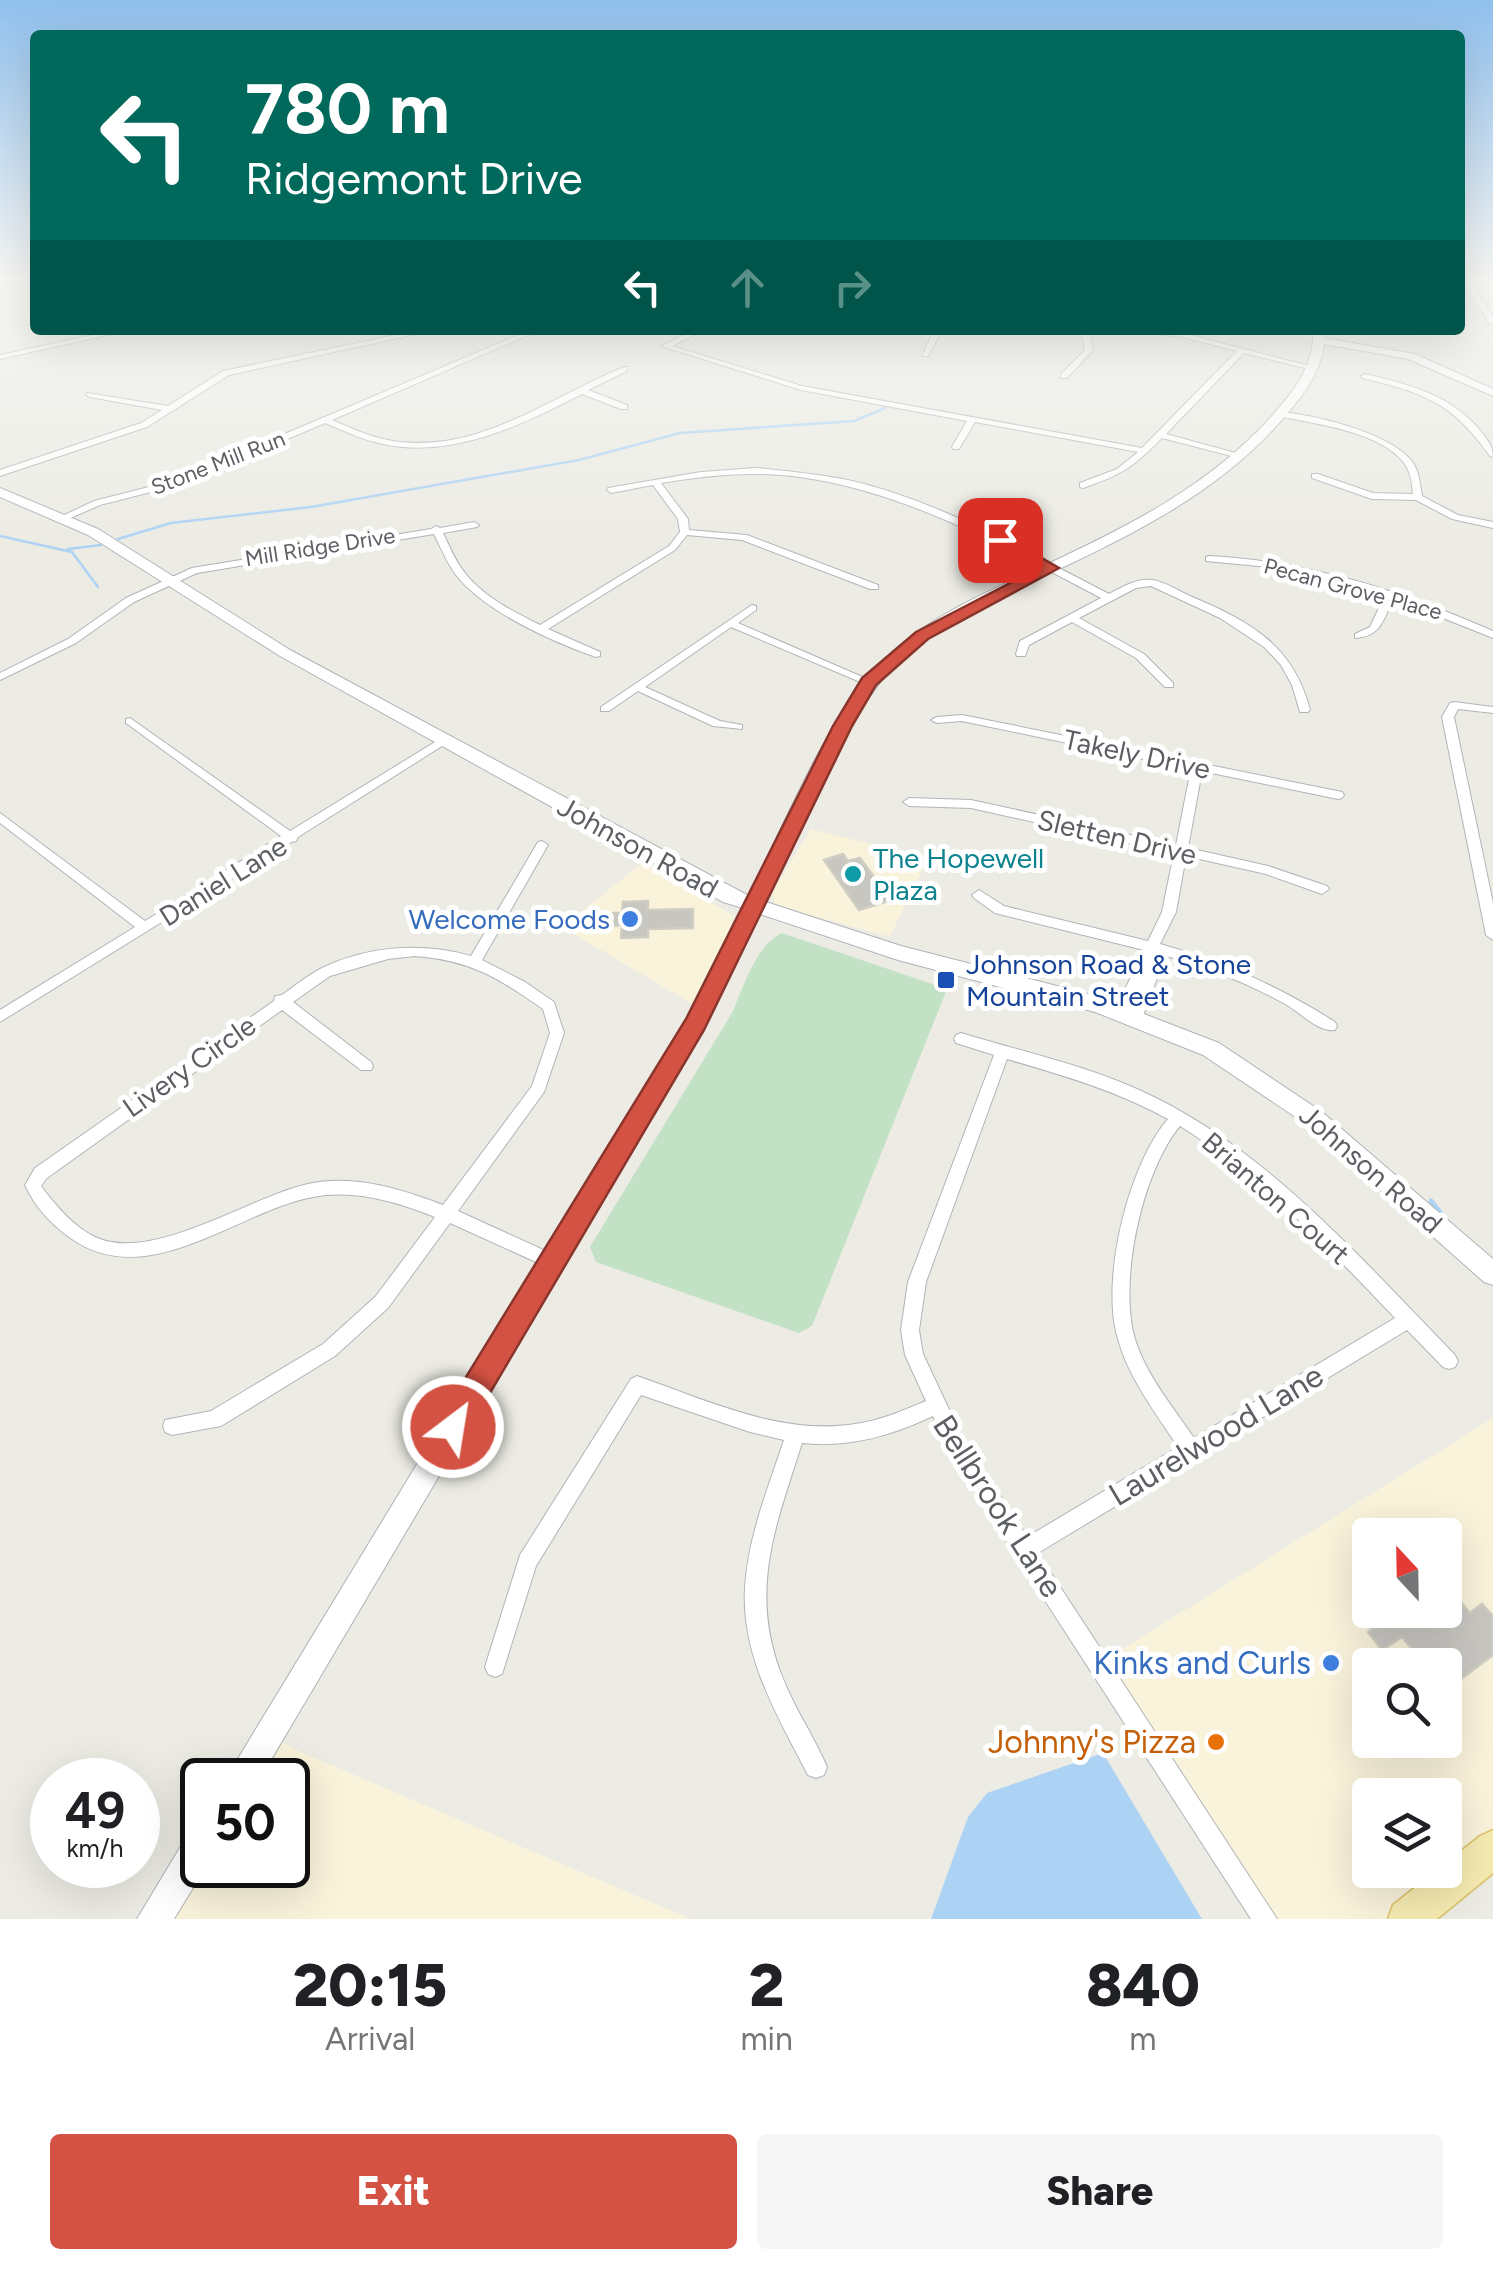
<!DOCTYPE html>
<style>
:root{--surface:#fff;--page:#f6f6f6;--text:#202124;--muted:#757577;--accent:#d35243}
body{margin:0;font-family:Figtree,sans-serif;background:var(--page);color:var(--text);height:100vh;display:flex;flex-direction:column;font-size:38px;white-space:nowrap}
*{box-sizing:border-box;margin:0}
p{font-size:32px;color:var(--muted)}
.icon{flex:none;width:55px;height:55px;fill:none;stroke:currentColor;stroke-width:2;stroke-linecap:round;stroke-linejoin:round}
.map{position:relative;height:1919px;overflow:hidden}
.sheet{display:flex;flex-direction:column;background:var(--surface);flex:1}
.sheet>*{flex:none}
.banner{position:absolute;left:30px;top:30px;width:1435px;height:305px;border-radius:10px;box-shadow:0 10px 40px #0002;background:#00695c;color:#fff;overflow:hidden}
.needle{width:65px;rotate:338deg}
.tools{position:absolute;left:1352px;top:1518px;display:grid;gap:20px}
.tools a{display:grid;place-items:center;width:110px;height:110px;border-radius:10px;background:var(--surface);box-shadow:0 10px 40px #0002;font-size:50px}
.speed{position:absolute;left:30px;top:1758px;display:flex;gap:20px;font-size:50px;font-weight:700;text-align:center}
.speed>*{display:grid;place-content:center;width:130px;height:130px;border-radius:50%;background:var(--surface);box-shadow:0 10px 40px #0002;line-height:1}
.speed small{font-size:25px;font-weight:400}
.speed .limit{border:5px solid #111;border-radius:15px;background:#fff;color:#111}
.pin{position:absolute;display:grid;place-items:center;width:85px;height:85px;color:#fff;margin:-42px;border-radius:20px;box-shadow:0 5px 15px #0006}
.me{position:absolute;width:110px;margin:-55px;rotate:31deg;stroke-linejoin:round;filter:drop-shadow(0 0 8px #0008)}
.turn{display:flex;align-items:center;gap:35px;height:210px;padding:0 50px;font-size:45px}
.turn .icon{width:130px;height:130px;stroke-width:2.5}
.turn b{display:block;font-size:70px;line-height:85px}
.lanes{display:flex;align-items:center;height:95px;padding:0 50px;background:#0003;justify-content:center;gap:50px;direction:ltr}
.lanes .off{opacity:.35}
.eta{display:flex;justify-content:space-evenly;align-items:center;height:170px;text-align:center}
.eta b{font-size:60px;font-weight:800;line-height:70px}
.action{display:flex;gap:20px;margin-top:auto;padding:20px 50px}
.action a{flex:1;height:115px;border-radius:10px;background:var(--accent);color:#fff;font-size:40px;font-weight:800;line-height:115px;text-align:center}
.action a+a{background:var(--page);color:var(--text)}
.map>svg:first-child{display:block}
.commercial{fill:#f9f3dc;fill-rule:evenodd}
.green{fill:#c3e1c4}
.water{fill:#add3f4}
.lines{fill:none;stroke-linecap:round;stroke-linejoin:round}
.stream-far1{stroke:#add3f4;stroke-width:2.5}
.stream{stroke:#add3f4;stroke-width:5}
.building{fill:#c8c6c1;stroke:#d0cdc3;stroke-width:2.5}
.street-casing{stroke:#b1b4b7;stroke-width:2}
.secondary-casing{stroke:#b0b3b7;stroke-width:2}
.primary-casing{stroke:#dfc16a;stroke-width:3}
.street{fill:#fff;fill-rule:evenodd}
.secondary{fill:#fff;fill-rule:evenodd}
.primary{fill:#f5ebb1;fill-rule:evenodd}
.route{fill:#d35243;stroke:#89352c;stroke-width:2.5}
.culture-dot{fill:#0f9aa8;stroke:#fff;stroke-width:4}
.shop-dot{fill:#3f7fe0;stroke:#fff;stroke-width:4}
.transit-dot{fill:#1a4fb4;stroke:#fff;stroke-width:4}
.food-dot{fill:#e8710a;stroke:#fff;stroke-width:4}
.labels{text-anchor:middle;dominant-baseline:central;stroke-width:10;stroke-linejoin:round;paint-order:stroke}
.far-street-label{font-size:22px;fill:#5c5f63;stroke:#fff}
.street-label{font-size:28px;fill:#5c5f63;stroke:#fff}
.culture-label{font-size:28px;fill:#0d838f;stroke:#fff;text-anchor:start}
.shop-label{font-size:28px;fill:#366cbe;stroke:#fff;text-anchor:end}
.transit-label{font-size:28px;fill:#164399;stroke:#fff;text-anchor:start}
.near-street-label{font-size:32px;fill:#5c5f63;stroke:#fff}
.near-shop-label{font-size:32px;fill:#366cbe;stroke:#fff;text-anchor:end}
.near-food-label{font-size:32px;fill:#c56008;stroke:#fff;text-anchor:end}
</style>
<div class="map">
<svg width="1493" height="1919" viewBox="0 0 1493 1919">
<rect width="100%" height="100%" fill="#ecebe4"/>
<!-- commercial -->
<path class="commercial" d="M811,829l117,29 -38,79 -115,-32 -3,-13z
M642,863l92,53 -14,38 -28,50 -130,-77z
M1493,1418v444l-67,57h-152l-166,-261zM1370,1535h75v75h-75zM1370,1665h75v75h-75zM1370,1795h75v75h-75z
M279,1741l22,11 390,167h-519l32,-54h84v-85h-33z"/>
<!-- green -->
<path class="green" d="M782,933l165,56 -135,337 -13,7 -203,-71 -6,-15 142,-234c11,-25 24,-68 50,-80z"/>
<!-- water -->
<path class="water" d="M1103,1753l99,166h-271l37,-102 19,-24z"/>
<g class="lines">
<!-- stream-far1 -->
<path class="stream-far1" d="M0,291l35,-10
M0,536l72,16 26,35
M118,539l53,-16 140,-16 268,-47 101,-27 174,-12 31,-13
M68,549l33,-4"/>
<!-- stream -->
<path class="stream" d="M1431,1201l13,16"/>
</g>
<!-- building -->
<path class="building" d="M843,854l5,7 12,-3 31,42 -32,10 -35,-50z
M648,901v9l45,-1v19l-45,1v8l-27,1 1,-13 -9,1v-13h9l1,-11z
M1445,1583l25,30 12,-9 11,12v39l-32,24 -5,-7 -11,8v-15h-13l-10,-13 -4,4 -16,-19 -20,13 -14,-18 27,-22h50z"/>
<g class="lines">
<!-- street casing -->
<g class="street-casing">
<path id="street" d="M1467,276l26,41v8l-4,-2 -29,-46z
M116,330h14l-130,29v-4z
M420,330h15l-206,45 -82,52 -147,49v-6l141,-47 21,-13 -72,-13 -4,-2 1,-2 81,13 55,-35z
M530,330h10l-208,90c17,7 33,15 51,19 89,20 165,-41 241,-72h3v4l-39,19 39,15v4h-6l-39,-15c-60,31 -130,65 -199,50 -20,-4 -39,-13 -58,-21l-143,61 -82,21 -34,15 -8,-2 36,-17 82,-21z
M694,330h10l-32,16 130,40 340,62 95,-97 -55,-14 -52,-7 52,3 135,35 -4,2 -69,-17 -78,81 77,21v4l-81,-21c-29,29 -40,37 -79,50l-3,-1v-4l37,-14 21,-17 -163,-30 -16,27h-6l-1,-2 15,-26 -166,-31 -140,-44z
M934,330h8l-14,26h-6z
M1081,330h8l4,20 -26,28h-6v-4l24,-24z
M1365,374c43,10 84,20 114,55 7,9 14,16 14,28l-3,-1c-38,-54 -66,-63 -128,-78l-1,-2z
M1278,412c35,2 108,20 132,47 9,10 10,24 12,37l36,19 35,7v6l-41,-9 -36,-19 -44,-1 -60,-21v-4h6l55,19 40,1c-1,-10 -2,-22 -9,-31 -24,-32 -89,-39 -126,-47z
M756,468c31,3 61,6 92,12 92,21 177,71 261,114 13,-7 28,-16 44,-14 12,2 26,11 37,16 59,25 103,48 120,114l-2,2h-8l-8,-27 -11,-20 -17,-18 -44,-29 -69,-32 -15,2 -57,30 65,36 29,29v4h-8l-29,-29 -64,-36 -43,23 -4,11h-8l-1,-2 4,-13 81,-43c-94,-49 -189,-104 -295,-120 -49,-8 -97,-3 -145,5l27,36 1,11 58,5 131,50v4h-8l-128,-49 -55,-5 -12,15 -127,79 52,23v4l-4,1c-43,-15 -111,-45 -140,-82 -9,-12 -15,-27 -22,-41l-237,39 -63,29 -58,41 -76,37v-7l68,-34 58,-41 66,-30 239,-39 5,-3 4,2 34,-6 5,3 -2,2 -34,6c6,12 11,25 19,36 18,26 50,42 78,56l129,-79 11,-14 -2,-13 -25,-34 -42,8 -4,-3 1,-2 93,-16z
M1209,556c100,5 193,35 284,75v7l-100,-40c-9,21 -12,39 -38,40v-4l15,-7 15,-32 -68,-19 -36,-8 -75,-7v-4z
M752,605l4,1v4l-18,13 136,59 -5,3 -4,-1 -134,-57 -86,60 75,34 22,4v4l-29,-3 -75,-35 -29,20h-8v-4z
M1454,702l39,5v6l-35,-4 -4,8 39,186v37l-7,-5 -44,-218 8,-14z
M962,715l380,77 2,3 -2,3 -4,1 -136,-28 -14,77 80,18 59,20 2,3 -7,5 -56,-20 -80,-18 -10,56 -16,32c63,17 120,43 175,78l2,4 -2,4c-17,2 -33,-16 -48,-25 -39,-22 -81,-38 -124,-50l1,5 -23,61h-10l-2,-4 11,-30 -14,29h-10l-2,-4 30,-62 -149,-37 -21,-15 -2,-3 7,-5 25,16 144,35 14,-29 12,-59 -203,-45 -62,-2 -6,-4 6,-4 62,2 205,45 15,-76 -229,-48 -25,2 -6,-3 6,-3z
M130,718l160,113 150,-92 4,-2 6,4 -152,96 -2,4 -5,1 -291,180v-12l135,-83 -135,-104v-10l145,108 136,-85 -155,-113v-4z
M542,841l6,4 -66,115 43,22 29,20 10,31 -20,59 -86,119 101,46 2,5 -2,5 -6,3 -6,-3 -97,-44 -62,85 -53,48 -114,70 -49,9 -7,-3 -2,-6 2,-6 46,-9 112,-67 53,-48 59,-79c-40,-16 -84,-29 -127,-19 -76,17 -163,95 -239,39 -19,-14 -34,-30 -44,-52l10,-17 239,-167 1,-5 7,-1c13,-9 26,-20 40,-27 46,-22 99,-26 149,-12l67,-114zM415,956c55,4 84,22 128,53l7,24 -18,53 -89,119c-42,-16 -89,-31 -135,-21 -59,13 -156,80 -213,53 -21,-10 -38,-30 -51,-47l-3,-4 6,-8 235,-168 79,60h10l2,-4 -2,-4 -78,-60 37,-26 58,-17z
M961,1033c65,20 134,34 195,65 118,59 209,165 299,257l3,6 -3,6 -6,2 -6,-2 -36,-37 -369,223 239,366h-26l-304,-470 -14,-33c-43,20 -84,32 -131,27 -26,82 -54,148 -20,233 12,32 32,60 45,91l-3,8 -8,3 -8,-3c-30,-58 -67,-119 -63,-187 3,-51 23,-100 39,-148l-34,-8 -109,-37 -105,171 -34,108 -7,3 -7,-3 -3,-7 35,-112 111,-176 6,-3c69,24 148,62 224,47 23,-4 43,-13 65,-22l-21,-46 -4,-25 7,-48 86,-227 -38,-12 -2,-4 2,-4zM1007,1059c55,16 110,32 161,60 -40,46 -68,162 -50,220 11,40 38,74 60,108l-151,90 -66,-102 -38,-81 -4,-24 7,-48zM1180,1126c82,51 149,123 215,192l-201,120c-21,-31 -48,-63 -59,-99 -17,-57 7,-168 45,-213z"/>
</g>
<!-- secondary casing -->
<g class="secondary-casing">
<path id="secondary" d="M1313,330h10l1,8 91,16 78,35v7l-85,-37 -84,-15c-3,31 -25,56 -44,78 -64,72 -147,112 -233,153 -49,23 -104,46 -144,83 -39,35 -59,82 -81,128 -19,38 -38,77 -56,116l135,44 199,51 119,46 103,69 171,147v26l-9,-3 -178,-158 -103,-69 -108,-43 -197,-52 -138,-46 -57,116 -444,750h-34l462,-760 56,-112 -20,-6 -443,-246 -192,-121 -88,-38v-9l98,41 192,121 459,246c37,-74 80,-186 140,-241 42,-39 99,-64 150,-87 86,-40 168,-80 233,-152 22,-25 43,-51 41,-86z
M202,1826v39h5l-33,54h-37l53,-88z"/>
</g>
<!-- primary casing -->
<g class="primary-casing">
<path id="primary" d="M1493,1830v43l-56,46h-49l5,-14 44,-35h8v-6l35,-28z"/>
</g>
<!-- street -->
<use href="#street" class="street"/>
<!-- secondary -->
<use href="#secondary" class="secondary"/>
<!-- primary -->
<use href="#primary" class="primary"/>
</g>
<!-- sky -->
<linearGradient id="sky" x2="0" y2="1"><stop stop-color="#90c0ed"/><stop offset="0.51" stop-color="#f6f6f3"/><stop offset="1" stop-color="#f6f6f3" stop-opacity="0"/></linearGradient>
<rect width="1493" height="545" fill="url(#sky)"/>
<!-- route -->
<path class="route" d="M994,537h11l54,31 -131,71 -52,46 -24,41 -148,304 -240,407 -11,5 -11,-5 -4,-10 4,-11 244,-397 147,-293 29,-48 54,-46 123,-64 -45,-25z"/>
<!-- markers -->
<circle class="culture-dot" cx="853" cy="874" r="10"/>
<g class="shop-dot">
<circle cx="630" cy="919" r="10"/>
<circle cx="1331" cy="1663" r="10"/>
</g>
<rect class="transit-dot" x="936" y="970" width="20" height="20" rx="5"/>
<circle class="food-dot" cx="1216" cy="1742" r="10"/>
<g class="labels">
<!-- far-street labels -->
<g class="far-street-label">
<text transform="translate(218 463) rotate(-21)">Stone Mill Run</text>
<text transform="translate(320 547) rotate(-9)">Mill Ridge Drive</text>
<text transform="translate(1353 589) rotate(15)">Pecan Grove Place</text>
</g>
<!-- street labels -->
<g class="street-label">
<text transform="translate(1137 754) rotate(12)">Takely Drive</text>
<text transform="translate(1117 837) rotate(13)">Sletten Drive</text>
<text transform="translate(638 847) rotate(29)">Johnson Road</text>
<text transform="translate(223 881) rotate(-32)">Daniel Lane</text>
<text transform="translate(189 1066) rotate(-35)">Livery Circle</text>
<text transform="translate(1371 1169) rotate(41)">Johnson Road</text>
<text transform="translate(1276 1198) rotate(41)">Brianton Court</text>
</g>
<!-- culture labels -->
<g class="culture-label">
<text x="873" y="858">The Hopewell<tspan x="873" dy="32">Plaza</tspan></text>
</g>
<!-- shop labels -->
<g class="shop-label">
<text x="610" y="919">Welcome Foods</text>
</g>
<!-- transit labels -->
<g class="transit-label">
<text x="966" y="964">Johnson Road &amp; Stone<tspan x="966" dy="32">Mountain Street</tspan></text>
</g>
<!-- near-street labels -->
<g class="near-street-label">
<text transform="translate(1216 1435) rotate(-31)">Laurelwood Lane</text>
<text transform="translate(998 1506) rotate(57)">Bellbrook Lane</text>
</g>
<!-- near-shop labels -->
<g class="near-shop-label">
<text x="1311" y="1663">Kinks and Curls</text>
</g>
<!-- near-food labels -->
<g class="near-food-label">
<text x="1196" y="1742">Johnny's Pizza</text>
</g>
</g>
</svg>
<div class="tools">
<a><svg class="needle" viewBox="-14 -14 28 28"><path d="M0-13l5 13h-10z" fill="#e53935"/><path d="M0 13l5-13h-10z" fill="#757577"/></svg></a>
<a><svg class="icon" aria-label="search" viewBox="0 0 24 24"><circle cx="10" cy="10" r="6"/><path d="M15 15l6 6"/></svg></a>
<a><svg class="icon" aria-label="layers" viewBox="0 0 24 24"><path d="M12 4l9 5-9 5-9-5zM3 14l9 5 9-5"/></svg></a>
</div>
<div class="speed"><div>49<small>km/h</small></div><div class="limit">50</div></div>
<div class="pin" style="left:1000px;top:540px;background:#d93025"><svg class="icon" aria-label="arrive" viewBox="0 0 24 24"><path d="M6 21V4h12l-3 4 3 4H6"/></svg></div>
<svg class="me" style="left:453px;top:1427px" viewBox="-20 -20 40 40"><circle r="17" fill="#d35243" stroke="#fff" stroke-width="3"/><path d="M0-11L8 9 0 5-8 9z" fill="#fff"/></svg>
<div class="banner">
<div class="turn"><svg class="icon" aria-label="left" viewBox="0 0 24 24"><path d="M17 20v-9H6M10 6l-5 5 5 5"/></svg><div><b>780 m</b>Ridgemont Drive</div></div>
<div class="lanes"><svg class="icon" aria-label="left" viewBox="0 0 24 24"><path d="M17 20v-9H6M10 6l-5 5 5 5"/></svg><svg class="icon off" aria-label="ahead" viewBox="0 0 24 24"><path d="M12 20V5M6 11l6-6 6 6"/></svg><svg class="icon off" aria-label="right" viewBox="0 0 24 24"><path d="M7 20v-9h11M14 6l5 5-5 5"/></svg></div>
</div>
</div>
<section class="sheet">
<div class="eta">
<div><b>20:15</b><p>Arrival</p></div>
<div><b>2</b><p>min</p></div>
<div><b>840</b><p>m</p></div>
</div>
<div class="action"><a>Exit</a><a>Share</a></div>
</section>
